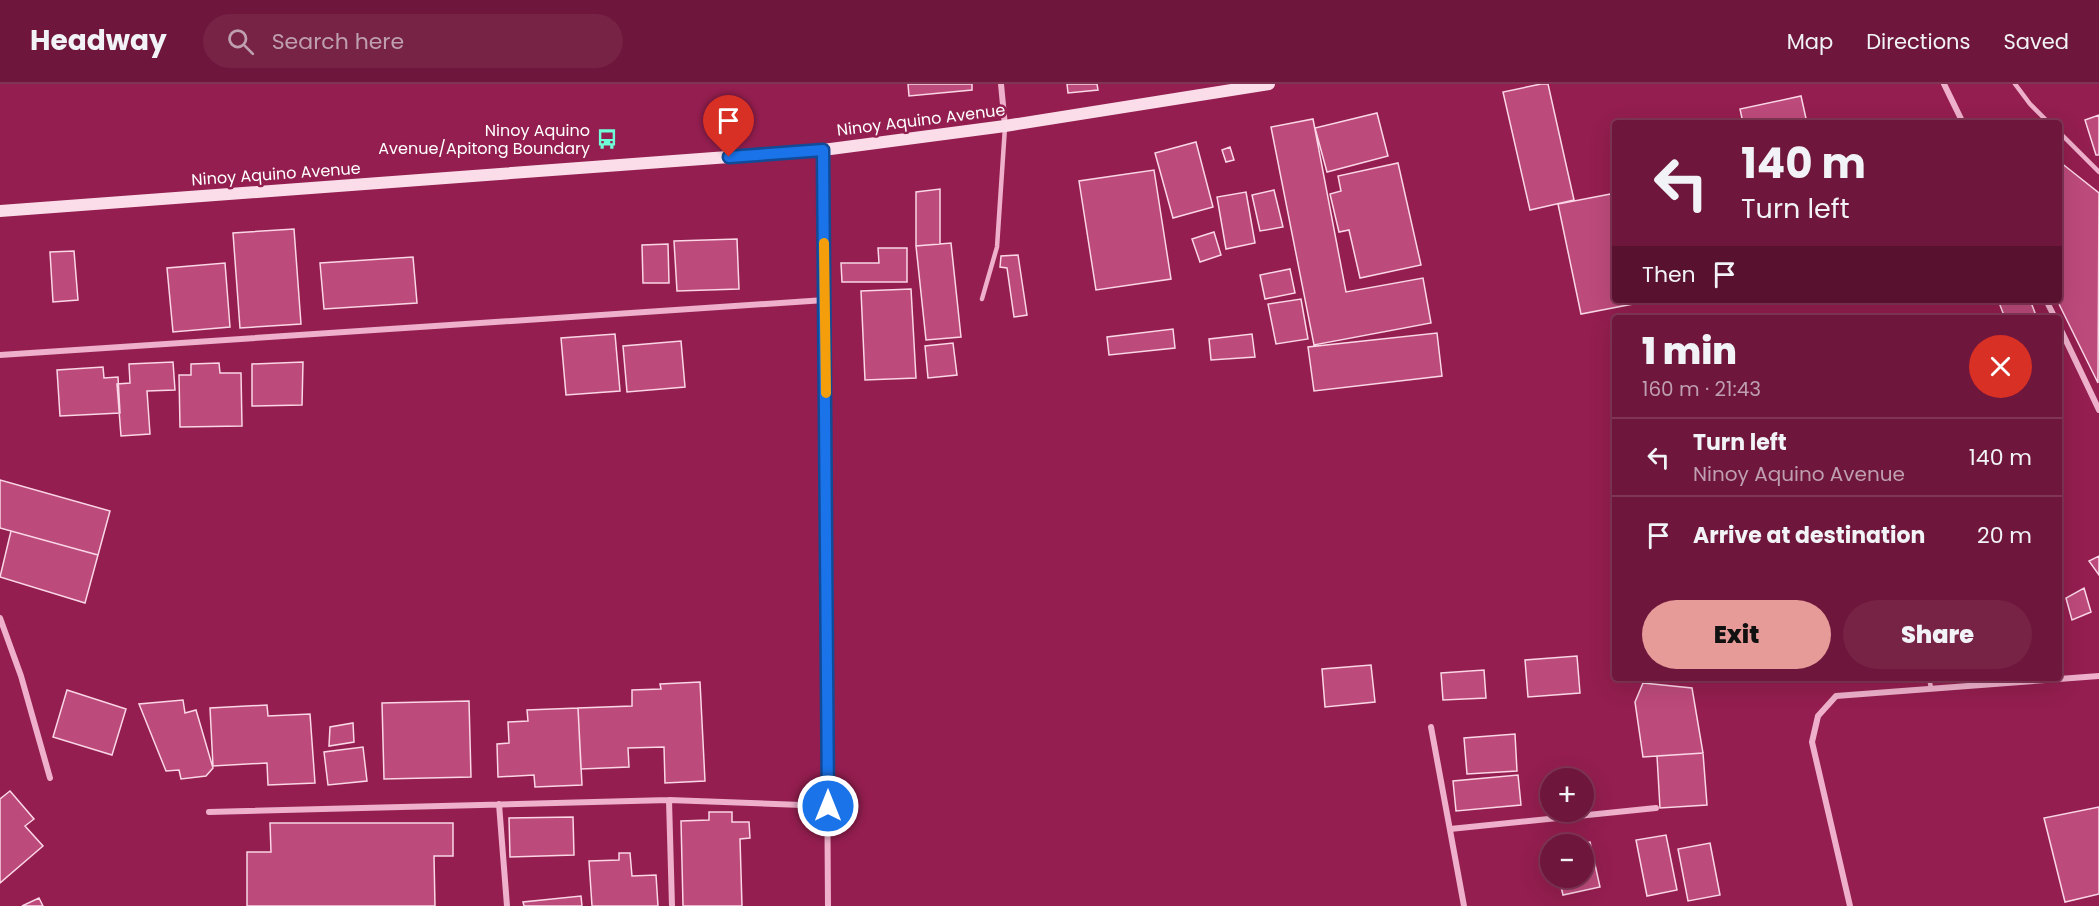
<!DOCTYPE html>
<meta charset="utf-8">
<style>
:root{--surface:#6e163b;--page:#762346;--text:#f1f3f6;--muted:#bf9faf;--line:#803555;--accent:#e69b98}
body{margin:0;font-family:Poppins,sans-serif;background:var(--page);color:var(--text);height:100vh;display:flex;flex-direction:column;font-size:22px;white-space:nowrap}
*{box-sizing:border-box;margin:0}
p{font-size:20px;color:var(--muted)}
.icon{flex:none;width:33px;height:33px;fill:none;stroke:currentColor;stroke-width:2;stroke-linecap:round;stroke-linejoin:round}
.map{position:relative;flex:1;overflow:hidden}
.side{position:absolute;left:1612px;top:231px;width:450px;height:366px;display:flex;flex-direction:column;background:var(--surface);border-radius:6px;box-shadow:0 6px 24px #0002,0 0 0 2px var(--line)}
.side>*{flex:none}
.guide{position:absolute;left:1612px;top:36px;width:450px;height:183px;border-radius:6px;box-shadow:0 6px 24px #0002,0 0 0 2px var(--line);background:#6e163b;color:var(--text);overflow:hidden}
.controls{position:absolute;left:1540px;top:684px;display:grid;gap:12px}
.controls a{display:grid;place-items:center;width:54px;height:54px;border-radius:50%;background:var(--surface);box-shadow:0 6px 24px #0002,0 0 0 2px var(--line);font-size:30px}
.pin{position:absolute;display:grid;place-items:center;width:51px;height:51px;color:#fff;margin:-62px -26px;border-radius:50% 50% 50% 0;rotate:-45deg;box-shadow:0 0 6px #0007}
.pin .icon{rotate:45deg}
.me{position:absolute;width:66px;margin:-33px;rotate:0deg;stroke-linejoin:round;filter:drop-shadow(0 0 4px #0008)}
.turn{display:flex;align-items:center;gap:21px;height:126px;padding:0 30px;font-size:27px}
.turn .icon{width:78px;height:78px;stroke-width:2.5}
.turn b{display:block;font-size:42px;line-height:51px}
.then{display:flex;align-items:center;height:57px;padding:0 30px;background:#0003;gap:12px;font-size:22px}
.round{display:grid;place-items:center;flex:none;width:63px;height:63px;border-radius:32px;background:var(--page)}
.head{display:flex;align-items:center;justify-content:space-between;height:102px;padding:0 30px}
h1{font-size:36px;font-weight:800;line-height:45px}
.action{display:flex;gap:12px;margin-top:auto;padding:12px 30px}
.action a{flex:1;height:69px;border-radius:36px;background:var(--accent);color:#111;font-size:24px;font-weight:800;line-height:69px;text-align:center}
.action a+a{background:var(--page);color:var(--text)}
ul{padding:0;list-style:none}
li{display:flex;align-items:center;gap:18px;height:78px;padding:0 30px;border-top:2px solid var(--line)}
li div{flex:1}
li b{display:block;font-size:22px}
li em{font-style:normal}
header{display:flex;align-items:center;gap:36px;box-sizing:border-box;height:84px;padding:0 30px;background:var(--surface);border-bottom:2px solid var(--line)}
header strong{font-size:28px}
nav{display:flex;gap:33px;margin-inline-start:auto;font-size:21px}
.search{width:420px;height:54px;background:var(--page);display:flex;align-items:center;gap:15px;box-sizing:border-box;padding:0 21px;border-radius:33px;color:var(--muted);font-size:22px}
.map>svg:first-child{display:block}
.building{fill:#bc4a7b;stroke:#fad6e6;stroke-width:1.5}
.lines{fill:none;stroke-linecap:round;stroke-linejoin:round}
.lane{stroke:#eeb0cb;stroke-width:4.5}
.street{stroke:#eeb0cb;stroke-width:6}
.secondary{stroke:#fadde9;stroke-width:12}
.route-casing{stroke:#114b97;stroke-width:15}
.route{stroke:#1a73e8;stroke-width:10}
.slow{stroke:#f59e0b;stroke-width:10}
.labels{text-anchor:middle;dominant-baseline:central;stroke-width:5;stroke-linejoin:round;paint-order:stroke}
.street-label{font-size:16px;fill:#fff;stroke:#931e4f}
.poi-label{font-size:16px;fill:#fff;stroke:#931e4f;text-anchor:end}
</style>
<header>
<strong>Headway</strong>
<div class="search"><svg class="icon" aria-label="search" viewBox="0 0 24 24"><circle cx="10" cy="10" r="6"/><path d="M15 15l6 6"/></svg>Search here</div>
<nav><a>Map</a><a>Directions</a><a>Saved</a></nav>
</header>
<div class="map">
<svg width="2099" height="822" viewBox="0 0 2099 822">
<rect width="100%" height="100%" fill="#931e4f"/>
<!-- building -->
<path class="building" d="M908,0h64v6l-63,6z
M1067,0h30l1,6 -30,3z
M1541,0h7l26,116 -44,10 -27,-118z
M1801,12l6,27h-64l-3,-14z
M1377,29l11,43 -61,16 -12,-44z
M2099,31v40h-3l-11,-35z
M1313,35l33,173 77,-14 8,45 -117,22 -43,-218z
M1196,58l17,65 -40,11 -18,-65z
M1230,63l4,13 -8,2 -4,-12z
M2060,78l39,31 -1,190 -41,-83h3z
M1398,79l23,102 -61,13 -11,-48 -10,2 -9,-38 11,-3 -3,-15z
M1154,86l17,109 -75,11 -17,-109z
M940,105v55l-24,2v-54z
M1274,106l9,37 -23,4 -8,-36z
M1246,108l9,51 -29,6 -9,-52z
M1616,109v107h38l-73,14 -23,-110z
M294,145l7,95 -61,4 -7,-95z
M1214,148l7,23 -21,7 -8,-23z
M737,155l2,50 -62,2 -3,-50z
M951,159l10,94 -35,3 -10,-94z
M668,160l1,39h-26l-1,-38z
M878,164h29v34h-65l-1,-19h38z
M74,167l4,49 -25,2 -3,-50z
M1018,171l9,60 -13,2 -7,-49 -7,-1 1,-11z
M413,173l4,46 -93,6 -4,-46z
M225,179l5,64 -57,5 -6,-64z
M1290,185l5,24 -30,6 -5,-24z
M911,205l5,89 -51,2 -4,-89z
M1301,215l7,40 -32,5 -8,-40z
M1998,216h32l7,18h-32z
M1173,245l2,19 -66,7 -2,-18z
M1437,249l5,43 -128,15 -6,-44z
M615,250l5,57 -54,4 -5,-57z
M1252,250l3,23 -44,3 -2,-21z
M681,257l4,46 -58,5 -4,-46z
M953,259l4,32 -29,3 -3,-32z
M173,278l2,28 -28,1 3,43 -29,2 -4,-52 13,-1 -1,-19z
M303,278l-1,43 -50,1v-42z
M219,279l1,10h21l1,53 -62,1 -1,-52h12v-11z
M103,283l1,11 14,-1 2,36 -60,3 -3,-46z
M0,396l110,31 -12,44 -98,-27z
M11,447l87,24 -13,48 -85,-26z
M2099,472v19l-10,-14z
M2084,504l7,24 -19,8 -6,-22z
M1577,572l3,37 -52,4 -3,-37z
M1371,581l4,37 -50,5 -3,-38z
M1484,586l2,28 -43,2 -2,-27z
M700,598l5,99 -40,2 -1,-36 -36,1 1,19 -48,2 -3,-61 54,-2v-16l29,-1 -1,-5z
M1643,599l49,5 11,65 -60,4 -8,-55z
M67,606l59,19 -14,46 -59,-18z
M183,616l2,13 11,-3 17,58 -7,8 -25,3 -2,-9 -13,1 -27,-67z
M469,617l2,76 -87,2 -2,-76z
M267,621l1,11 42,-2 5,69 -47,2 -1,-22 -54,3 -3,-58z
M578,624l4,77 -47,2 -1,-12 -36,2 -1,-33 12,-1 -1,-21 20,-1 -1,-11z
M353,639l1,19 -25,4 1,-19z
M1515,650l2,37 -50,3 -3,-36z
M363,663l4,34 -39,4 -4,-33z
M1703,669l4,52 -47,3 -3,-52z
M1518,691l3,30 -65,6 -3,-30z
M10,707l24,28 -9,7 18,20 -43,37v-84z
M2099,723v87l-34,8 -21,-84z
M709,728h23v10h17l1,16 -10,1 2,67h-59l-2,-85 28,-1z
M573,733l1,38 -64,2 -1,-39z
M270,739h183v33h-19l1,50h-188v-54h24z
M1666,751l11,55 -30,6 -11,-56z
M1590,758l10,45 -37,8 -4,-17h25v-34h-8z
M1710,759l10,52 -32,6 -10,-52z
M619,769h11l2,23 24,-1 2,31h-66l-3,-45 30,-1z
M581,812l1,10h-58l-1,-4z
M39,814l4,8h-21z"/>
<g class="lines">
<!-- lane -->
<path class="lane" d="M2015,0l15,20 19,19
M2060,49l39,39
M982,215l15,-52 8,-120
M1929,594l2,10"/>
<!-- street -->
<path class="street" d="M1001,0l4,42
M1944,0l19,39
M823,66l5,756
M2046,216l9,18
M2060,244l39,82
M0,271l825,-55
M0,534l21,58 29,102
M1431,643l33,179
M669,716l3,106
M499,720l8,102
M209,728l460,-12 159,6
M1450,745l206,-21
M1850,822l-38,-164 6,-26 18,-20 263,-20"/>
<!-- secondary -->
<path class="secondary" d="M0,127l823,-61 182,-24 264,-42"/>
</g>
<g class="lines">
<!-- route casing -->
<g class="route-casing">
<path id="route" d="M729,73l94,-7 5,656"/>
</g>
<!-- route -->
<use href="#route" class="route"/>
<!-- slow -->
<path class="slow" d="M824,159l2,150"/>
</g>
<!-- icons -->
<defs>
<g id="bus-bare" transform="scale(1.62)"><path d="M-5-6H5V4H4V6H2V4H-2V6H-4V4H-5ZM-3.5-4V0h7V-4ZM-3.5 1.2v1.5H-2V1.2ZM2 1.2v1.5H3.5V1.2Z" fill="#6ffdd7" stroke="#931e4f" stroke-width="2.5" paint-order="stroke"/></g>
</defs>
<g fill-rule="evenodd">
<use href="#bus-bare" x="607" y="55"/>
</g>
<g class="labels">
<!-- street labels -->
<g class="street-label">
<text transform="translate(921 36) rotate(-7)">Ninoy Aquino Avenue</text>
<text transform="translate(276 90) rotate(-4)">Ninoy Aquino Avenue</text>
</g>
<!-- poi labels -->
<g class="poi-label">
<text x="590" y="46">Ninoy Aquino<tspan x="590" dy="18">Avenue/Apitong Boundary</tspan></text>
</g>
</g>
</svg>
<div class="controls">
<a>+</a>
<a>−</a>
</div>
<div class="pin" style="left:729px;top:73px;background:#d93025"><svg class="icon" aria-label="arrive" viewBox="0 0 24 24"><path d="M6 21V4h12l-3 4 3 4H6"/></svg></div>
<svg class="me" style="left:828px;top:722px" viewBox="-20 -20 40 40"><circle r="17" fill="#1a73e8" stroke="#fff" stroke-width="3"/><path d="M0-11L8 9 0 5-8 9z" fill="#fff"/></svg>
<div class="guide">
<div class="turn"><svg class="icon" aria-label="left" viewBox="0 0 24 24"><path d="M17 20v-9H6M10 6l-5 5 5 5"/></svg><div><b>140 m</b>Turn left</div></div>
<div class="then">Then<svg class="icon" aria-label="arrive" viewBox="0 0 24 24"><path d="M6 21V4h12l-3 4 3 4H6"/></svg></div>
</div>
<section class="side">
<div class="head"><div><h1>1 min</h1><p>160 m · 21:43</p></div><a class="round" style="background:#d93025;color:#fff"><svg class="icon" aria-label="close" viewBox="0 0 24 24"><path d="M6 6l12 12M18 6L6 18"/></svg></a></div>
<ul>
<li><svg class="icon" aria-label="left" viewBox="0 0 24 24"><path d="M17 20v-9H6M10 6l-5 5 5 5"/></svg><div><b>Turn left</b><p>Ninoy Aquino Avenue</p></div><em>140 m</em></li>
<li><svg class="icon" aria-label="arrive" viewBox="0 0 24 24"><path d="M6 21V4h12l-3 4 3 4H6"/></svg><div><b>Arrive at destination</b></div><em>20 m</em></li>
</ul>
<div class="action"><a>Exit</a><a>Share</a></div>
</section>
</div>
